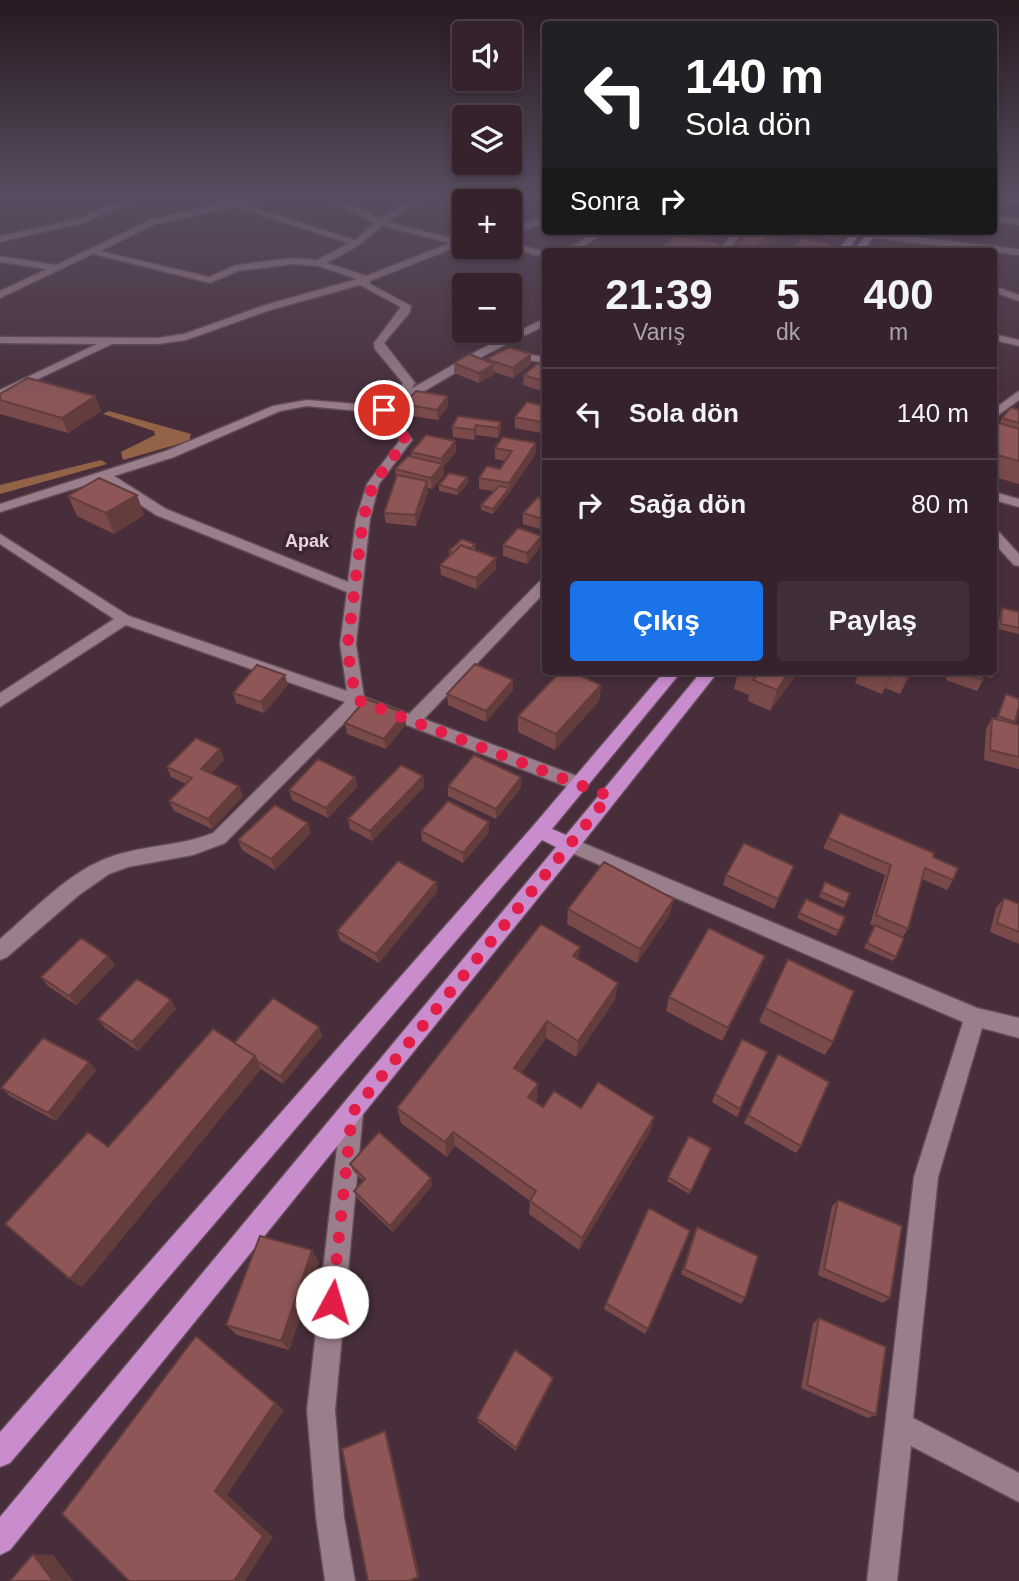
<!DOCTYPE html>
<html lang="tr">
<meta charset="utf-8">
<style>
:root{--surface:#35222c;--page:#402f38;--text:#f1f3f6;--muted:#aaa4a9;--line:#4f3f48;--accent:#1a73e8}
body{margin:0;font-family:Helvetica,sans-serif;background:var(--page);color:var(--text);height:100vh;display:flex;flex-direction:column;font-size:26px;white-space:nowrap}
*{box-sizing:border-box;margin:0}
p{font-size:23px;color:var(--muted)}
.icon{flex:none;width:38px;height:38px;fill:none;stroke:currentColor;stroke-width:2;stroke-linecap:round;stroke-linejoin:round}
.map{position:relative;flex:1;overflow:hidden}
.details{position:absolute;left:542px;top:248px;width:455px;height:427px;display:flex;flex-direction:column;background:var(--surface);border-radius:7px;box-shadow:0 4px 10px #0003,0 0 0 2px var(--line)}
.details>*{flex:none}
.banner{position:absolute;left:542px;top:21px;width:455px;height:214px;border-radius:7px;box-shadow:0 4px 10px #0003,0 0 0 2px var(--line);background:#202124;color:#fff;overflow:hidden}
.tools{position:absolute;left:452px;top:21px;display:grid;gap:14px}
.tools a{display:grid;place-items:center;width:70px;height:70px;border-radius:7px;background:var(--surface);box-shadow:0 4px 10px #0003,0 0 0 2px var(--line);font-size:35px}
.pin{position:absolute;display:grid;place-items:center;width:60px;height:60px;color:#fff;margin:-30px;border:4px solid #fff;border-radius:50%;box-shadow:0 2px 7px #0007}
.me{position:absolute;width:77px;margin:-38px;rotate:6deg;stroke-linejoin:round;filter:drop-shadow(0 0 5px #0008)}
.turn{display:flex;align-items:center;gap:24px;height:147px;padding:0 28px;font-size:32px}
.turn .icon{width:91px;height:91px;stroke-width:2.5}
.turn b{display:block;font-size:49px;line-height:60px}
.then{display:flex;align-items:center;height:66px;padding:0 28px;background:#0003;gap:14px;font-size:26px}
.eta{display:flex;justify-content:space-evenly;align-items:center;height:119px;text-align:center}
.eta b{font-size:42px;font-weight:700;line-height:49px}
.action{display:flex;gap:14px;margin-top:auto;padding:14px 28px}
.action a{flex:1;height:80px;border-radius:7px;background:var(--accent);color:#fff;font-size:28px;font-weight:700;line-height:80px;text-align:center}
.action a+a{background:var(--page);color:var(--text)}
ul{padding:0;list-style:none}
li{display:flex;align-items:center;gap:21px;height:91px;padding:0 28px;border-top:2px solid var(--line)}
li div{flex:1}
li b{display:block;font-size:26px}
li em{font-style:normal}
.map>svg:first-child{display:block}
.forest{fill:#936347}
.lines{fill:none;stroke-linecap:round;stroke-linejoin:round}
.minor-casing{stroke:#614b55;stroke-width:3}
.major-casing{stroke:#614b55;stroke-width:3}
.minor{fill:#9b7e8b;fill-rule:evenodd}
.major{fill:#c98dce;fill-rule:evenodd}
.wall{fill:#7a4a4a}
.shaded-wall{fill:#633c3c}
.building{fill:#8e5656;stroke:#633c3c;stroke-width:2}
.route{stroke:#e11d48;stroke-width:12;stroke-dasharray:0 21.6}
.labels{text-anchor:middle;dominant-baseline:central;stroke-width:7;stroke-linejoin:round;paint-order:stroke}
.far-neighbourhood-label{font-size:18px;font-weight:bold;fill:#e6d5dc;stroke:#3c2430}
</style>
<div class="map">
<svg width="1019" height="1581" viewBox="0 0 1019 1581">
<rect width="100%" height="100%" fill="#472e3a"/>
<!-- forest -->
<path class="forest" d="M109,411l82,23 -2,7 -66,19 -2,-8 34,-17 -1,-4 -51,-17z
M101,460l6,4 -107,30v-9z"/>
<g class="lines">
<!-- minor casing -->
<g class="minor-casing">
<path id="minor" d="M133,196h11l-61,27 -83,19v-6l77,-17z
M203,196h13l19,5 48,-5 -38,9 110,35 20,-17 -34,-16 -15,-11h9l45,23 37,-23h10l-39,26 70,18 6,-2v6l-94,37v3l41,22 -1,6 -26,31 31,40 -4,6 68,-39 67,-32v7l-59,29 -96,57 21,29 -33,44 -9,35 -14,125 8,53 45,17 132,-134 5,-1v12l-122,128 161,60 3,5 -3,5h-12l-213,-82 -135,136 -32,12 -65,12 -19,7 -30,21 -72,62 -7,3v-21c34,-29 70,-69 113,-83 33,-11 68,-10 100,-23l132,-131 -219,-77 -126,82v-14l114,-74 -114,-75v-10l129,82 218,75 -7,-47 7,-52 -191,-77 -54,-35 -102,32v-8l166,-53 107,-45 34,-6 75,6 14,-9 7,-14 -28,-34 -1,-6 27,-36 -41,-22 -90,25 -84,30 -28,4h-46l-112,53v-7l97,-46 -97,-1v-6l158,1 26,-4 78,-28 95,-27 -39,-13 -25,-2 -55,7 -28,12 -117,-29 -93,44v-7l47,-22 -47,-7v-6l56,9 94,-45 74,-17zM234,207l115,36 -32,17 -24,-2 -57,7 -27,12 -109,-26 56,-27zM382,226l68,17 -84,33 -39,-13 32,-18zM307,406l73,7 20,27 -33,44 -11,35 -8,63 -182,-73 -52,-33 60,-19 106,-46z
M994,197l25,1v4l-25,-1z
M994,215l25,4v6l-25,-4z
M546,217v6l-37,11v-6z
M597,231h10l-32,21h-11z
M735,231h9l-17,21h-10z
M870,232l149,17v6l-152,-18v-4z
M509,242l37,10v6l-40,-11h3z
M994,286l25,9v6l-25,-9z
M994,334l25,6v6l-25,-6z
M532,355l14,2v6l-18,-3 -1,-2z
M1019,391v9l-25,18v-9z
M994,492l25,7v8l-25,-7z
M994,531l5,1 20,22v12l-5,-1 -20,-22z
M571,838l406,170 42,10v20l-37,-10 -44,149 -25,241 106,55v29l-108,-56 -14,135h-30l47,-404 49,-155 -398,-172 -3,-5 3,-5z
M352,1102l8,3 3,8 -28,297 9,107 11,64h-30l-9,-64 -9,-107 34,-297 3,-8z"/>
</g>
<!-- major casing -->
<g class="major-casing">
<path id="major" d="M853,231h8l-14,21h-10z
M869,231h8l-14,21h-10z
M664,672h17l-129,157 14,6 135,-163h17l-141,178 -567,700 -10,5v-38l556,-670 -14,-7 -532,623 -10,4v-35l533,-606z"/>
</g>
<!-- minor -->
<use href="#minor" class="minor"/>
<!-- major -->
<use href="#major" class="major"/>
</g>
<!-- wall -->
<path class="wall" d="M654,231h69l-10,8z
M749,231h35v2l-21,19h-27l2,-9z
M785,231h60l-7,9z
M676,235l52,17h-72z
M487,359l44,5 -18,14 -19,-6v2l-15,9 -25,-10v-10l33,-2z
M546,366v26l-23,-7 1,-10z
M0,394l95,2 6,15 -33,22 -68,-19z
M404,404l44,2 -10,14 -33,-5z
M546,406v28l-31,-6v-11z
M1019,410v17l-1,2h1v55l-25,-7v-47l6,-7 2,-5z
M501,422v10l-3,6 -22,-3 -2,5 -21,-3 -1,-10z
M455,441l1,11 -13,15 1,8 -12,14 -4,-1v4l-12,34 -30,-3 -2,-10 12,-35 -1,-9 16,-13v-4z
M495,448l41,5 -27,40 -16,21 -12,-4v-5l13,-14 -15,-2v-11l21,-9 6,-8 -11,-2z
M467,477l1,6 -10,12 -19,-4v-6z
M137,495l7,20 -30,19 -37,-18 -9,-20z
M546,500v31l-23,-7v-11z
M542,536l-1,10 -14,18 -24,-8v-11z
M475,544v5l-1,1 22,8v11l-20,20 -35,-14 -1,-10 9,-9v-5z
M1002,608l17,4v22l-21,-5 2,-15z
M994,633l4,34 -6,11 -10,-2 1,4 -6,11 -31,-11 1,-8h47z
M738,672h60l-28,39 -22,-10 1,-6 -15,-6z
M859,672h53l-12,22 -15,-6 -3,6 -27,-11z
M513,680v10l-27,32 -38,-17 -1,-11z
M288,685l-24,28 -28,-10 -3,-10z
M601,685l-2,16 -44,49 -37,-18v-16z
M1006,694l9,28 -1,2 5,1v44l-35,-9 2,-31 6,-11 4,1z
M345,723l61,1 -20,25 -39,-15z
M220,749l4,11 -13,13 28,13 4,10 -31,33 -38,-18 -5,-10 17,-17 -15,-7 -4,-10z
M423,776l1,11 -52,54 -22,-12 -2,-10z
M355,777l2,10 -29,31 -36,-18 -3,-10z
M521,777v11l-25,31 -48,-23v-10z
M421,831l68,1 -26,31 -41,-22z
M311,833l-36,37 -33,-20 -4,-10z
M828,838l105,19 20,23 -6,10 -25,-11 -14,50 -5,8 -7,20 -3,4 -29,-13 10,-22 -4,-2 15,-49 -62,-27z
M726,875l64,1 -16,33 -51,-24z
M436,882l1,10 -58,71 -39,-23 -3,-9z
M825,882l25,11 -6,15 -25,-11z
M1004,898l15,6v40l-29,-12 6,-24z
M806,899l39,18 -9,19 -39,-18z
M568,909l102,5 -33,49 -70,-39z
M580,947l-2,12 37,41 -39,57 -30,-19 -25,35 16,26 -2,3 8,5 38,1 73,9 -4,15 -71,118 -50,-36 1,-13 -75,-55 -8,11 -46,-34 -4,-15z
M765,956l-5,14 -38,71 -56,-30 3,-14z
M115,965l-39,40 -28,-19 -7,-9z
M765,1008l68,34 -8,13 -66,-33z
M176,1009l-38,42 -33,-23 -7,-9z
M319,1027l3,9 -39,48 -22,-15 -179,218 -12,-8 164,-236z
M767,1052l-30,65 -25,-15 3,-8z
M778,1054l23,92 -5,7 -52,-30z
M89,1062l7,8 -40,51 -46,-25 -9,-8z
M689,1136l22,12 -22,46 -22,-13z
M350,1164l82,22 -39,46 -36,-34 -3,-7 9,-10 -10,-10z
M838,1200l52,98 -7,5 -65,-28 14,-69z
M697,1227l48,71 -4,6 -60,-30 13,-41z
M319,1262l-30,88 -52,-15 -11,-10z
M606,1303l42,26 -3,5 -41,-25z
M819,1318l57,97 -8,3 -67,-30 12,-65z
M553,1378l-1,4 -36,69 -38,-29 -1,-4z"/>
<!-- shaded-wall -->
<path class="shaded-wall" d="M715,231h8l-10,8z
M774,231h10v2l-21,19h-9l1,-4z
M840,231h5l-7,9z
M830,244l-2,8h-5z
M531,354v10l-18,14v-10z
M494,364v10l-15,9v-10z
M95,396l6,15 -33,22 -6,-15z
M448,396v10l-10,14 -1,-10z
M501,422v10l-3,6v-10z
M476,425v10l-2,5v-10z
M455,441l1,11 -13,15 1,8 -12,14 -1,-11 10,-11v-8z
M536,443v10l-27,40v-10z
M467,477l1,6 -10,12 -1,-5z
M427,481l1,11 -12,34 -1,-11z
M509,488v5l-16,21v-5z
M137,495l7,20 -30,19 -8,-21z
M542,536l-1,10 -14,18v-11z
M496,558v11l-20,20v-11z
M789,672h9l-28,39 7,-21z
M891,672h1l-7,16 -3,6z
M909,672h3l-12,22z
M285,675l3,10 -24,28 -3,-11z
M513,680v10l-27,32v-11z
M601,685l-2,16 -44,49 1,-16z
M405,713l1,11 -20,25 -2,-10z
M220,749l4,11 -19,19 -4,-10z
M423,776l1,11 -52,54 -2,-10z
M355,777l2,10 -29,31 -2,-10z
M521,777v11l-25,31v-10z
M239,786l4,10 -31,33 -4,-10z
M489,822v10l-26,31v-10z
M308,823l3,10 -36,37 -4,-11z
M794,866l-4,10 -16,33 4,-10z
M436,882l1,10 -58,71 -3,-9z
M674,899l-4,15 -33,49 3,-14z
M580,947l-2,19 -5,-10z
M108,956l7,9 -39,40 -7,-9z
M765,956l-5,14 -38,71 6,-13z
M618,983l-3,17 -39,57 2,-16z
M171,1000l5,9 -38,42 -6,-9z
M547,1021l-1,17 -32,46v-16z
M319,1027l3,9 -39,48 -3,-8z
M255,1056l6,13 -179,218 -12,-8z
M89,1062l7,8 -40,51 -8,-8z
M538,1084l-1,15 -9,13v-15z
M654,1117l-4,15 -71,118 3,-12z
M453,1132l2,14 -8,11 -2,-15z
M431,1178l1,8 -39,46 -3,-6z
M312,1250l7,12 -30,88 -8,-9z
M196,1336l88,74 -57,85 46,42 -28,44h-11l-19,-90z
M553,1378l-1,4 -36,69v-3z
M385,1431l2,3 33,143 -9,4h-2z
M33,1554l20,1 20,26h-20z"/>
<!-- building -->
<path class="building" d="M749,231h25l-19,17 -17,-5z
M676,235l37,7 15,7 -2,3h-7l-25,-4 -6,4h-32z
M802,238l28,6 -7,8h-34z
M509,347l22,7 -18,14 -26,-9 12,-7z
M469,354l25,10 -15,9 -25,-10z
M538,363l8,3v16l-22,-7z
M28,378l67,18 -33,22 -62,-18v-6z
M416,391l32,5 -11,14 -33,-6z
M527,402l19,4v17l-31,-6z
M1011,407l8,3v13l-17,-5z
M458,416l43,6 -3,6 -22,-3 -2,5 -22,-3z
M999,423l20,6v32l-25,-7v-24z
M426,435l29,6 -14,18 -30,-7z
M503,437l33,6 -27,40 -30,-5 8,-12 13,3 12,-18 -17,-3z
M408,456l35,8 -12,14 -36,-9z
M449,473l18,4 -10,13 -18,-5z
M397,475l30,6 -12,34 -31,-2z
M99,478l38,17 -31,18 -38,-17z
M499,486l10,2 -16,21 -12,-4z
M538,497l8,3v20l-23,-7z
M518,528l24,8 -15,17 -24,-8z
M462,539l13,5 -5,5 -9,-4 -8,8 -4,-2z
M461,545l35,13 -20,20 -36,-13z
M1002,608l17,4v16l-18,-4z
M994,633l4,1v33l-4,-1z
M475,664l38,16 -27,31 -39,-17z
M257,665l28,10 -24,27 -28,-9z
M560,672h12l29,13 -45,49 -38,-18z
M748,672h41l-12,18 -24,-10 4,-4z
M960,672h21l2,8z
M1006,694l13,5v7l-4,16 -17,-6z
M366,699l39,14 -21,26 -39,-16z
M992,718l27,7v32l-29,-7z
M196,738l24,11 -19,20 38,17 -31,33 -39,-18 23,-23 -25,-11z
M474,755l47,22 -25,32 -48,-23z
M318,759l37,18 -29,31 -37,-18z
M401,765l22,11 -53,55 -22,-12z
M448,801l41,21 -26,31 -42,-22z
M275,805l33,18 -37,36 -33,-19z
M840,813l94,40 -1,4 25,11 -5,12 -28,-12 -17,61 -32,-14 15,-50 -63,-27z
M744,843l50,23 -16,33 -52,-24z
M398,861l38,21 -60,72 -39,-23z
M604,862l70,37 -34,50 -72,-40z
M825,882l25,11 -4,10 -25,-11z
M1004,898l15,6v28l-22,-9z
M806,899l39,18 -6,14 -40,-18z
M541,924l39,23 -7,9 45,27 -40,58 -31,-20 -33,47 24,16 -10,13 15,10 11,-16 27,17 17,-26 56,35 -72,121 -52,-37 6,-10 -83,-59 -8,10 -48,-34z
M875,925l29,13 -8,19 -29,-14z
M709,928l56,28 -37,72 -59,-31z
M81,938l27,18 -39,40 -28,-19z
M788,959l66,32 -21,51 -68,-34z
M137,979l34,21 -39,42 -34,-23z
M273,998l46,29 -39,49 -23,-15 -2,-5 -21,-13z
M213,1029l42,27 -185,223 -65,-55 83,-92 20,15z
M43,1038l46,24 -41,51 -47,-25z
M742,1039l25,13 -27,57 -25,-15z
M778,1054l51,28 -28,64 -53,-31z
M379,1132l52,46 -41,48 -36,-35 11,-12 -15,-15z
M689,1136l22,12 -20,43 -23,-14z
M838,1200l64,26 -12,72 -66,-29z
M649,1208l41,23 -42,98 -42,-26z
M697,1227l61,29 -13,42 -61,-29z
M260,1236l52,14 -31,91 -55,-16z
M819,1318l67,29 -10,68 -69,-30z
M196,1336l79,67 -60,88 48,45 -29,45h-105l-67,-67z
M515,1350l38,28 -37,70 -39,-30z
M385,1431l33,146 -9,4h-41l-26,-132z
M33,1554l20,27h-43z"/>
<!-- sky -->
<linearGradient id="sky" x2="0" y2="1"><stop stop-color="#271920"/><stop offset="0.47" stop-color="#584c60"/><stop offset="1" stop-color="#584c60" stop-opacity="0"/></linearGradient>
<rect width="1019" height="417" fill="url(#sky)"/>
<g class="lines">
<!-- route -->
<path class="route" d="M332,1302l20,-189 257,-317 -252,-96 -7,-30 -2,-27 15,-124 10,-35 33,-44 -22,-30"/>
</g>
<g class="labels">
<!-- far-neighbourhood labels -->
<g class="far-neighbourhood-label">
<text x="307" y="541">Apak</text>
</g>
</g>
</svg>
<div class="tools">
<a><svg class="icon" aria-label="sound" viewBox="0 0 24 24"><path d="M4 9h4l5-4v14l-5-4H4zM17 9q2 3 0 6"/></svg></a>
<a><svg class="icon" aria-label="layers" viewBox="0 0 24 24"><path d="M12 4l9 5-9 5-9-5zM3 14l9 5 9-5"/></svg></a>
<a>+</a>
<a>−</a>
</div>
<div class="pin" style="left:384px;top:410px;background:#d93025"><svg class="icon" aria-label="arrive" viewBox="0 0 24 24"><path d="M6 21V4h12l-3 4 3 4H6"/></svg></div>
<svg class="me" style="left:332px;top:1302px" viewBox="-20 -20 40 40"><circle r="19" fill="#fff"/><path d="M0-13L10 11 0 6-10 11z" fill="#e11d48"/></svg>
<div class="banner">
<div class="turn"><svg class="icon" aria-label="left" viewBox="0 0 24 24"><path d="M17 20v-9H6M10 6l-5 5 5 5"/></svg><div><b>140 m</b>Sola dön</div></div>
<div class="then">Sonra<svg class="icon" aria-label="right" viewBox="0 0 24 24"><path d="M7 20v-9h11M14 6l5 5-5 5"/></svg></div>
</div>
<section class="details">
<div class="eta">
<div><b>21:39</b><p>Varış</p></div>
<div><b>5</b><p>dk</p></div>
<div><b>400</b><p>m</p></div>
</div>
<ul>
<li><svg class="icon" aria-label="left" viewBox="0 0 24 24"><path d="M17 20v-9H6M10 6l-5 5 5 5"/></svg><div><b>Sola dön</b></div><em>140 m</em></li>
<li><svg class="icon" aria-label="right" viewBox="0 0 24 24"><path d="M7 20v-9h11M14 6l5 5-5 5"/></svg><div><b>Sağa dön</b></div><em>80 m</em></li>
</ul>
<div class="action"><a>Çıkış</a><a>Paylaş</a></div>
</section>
</div>
